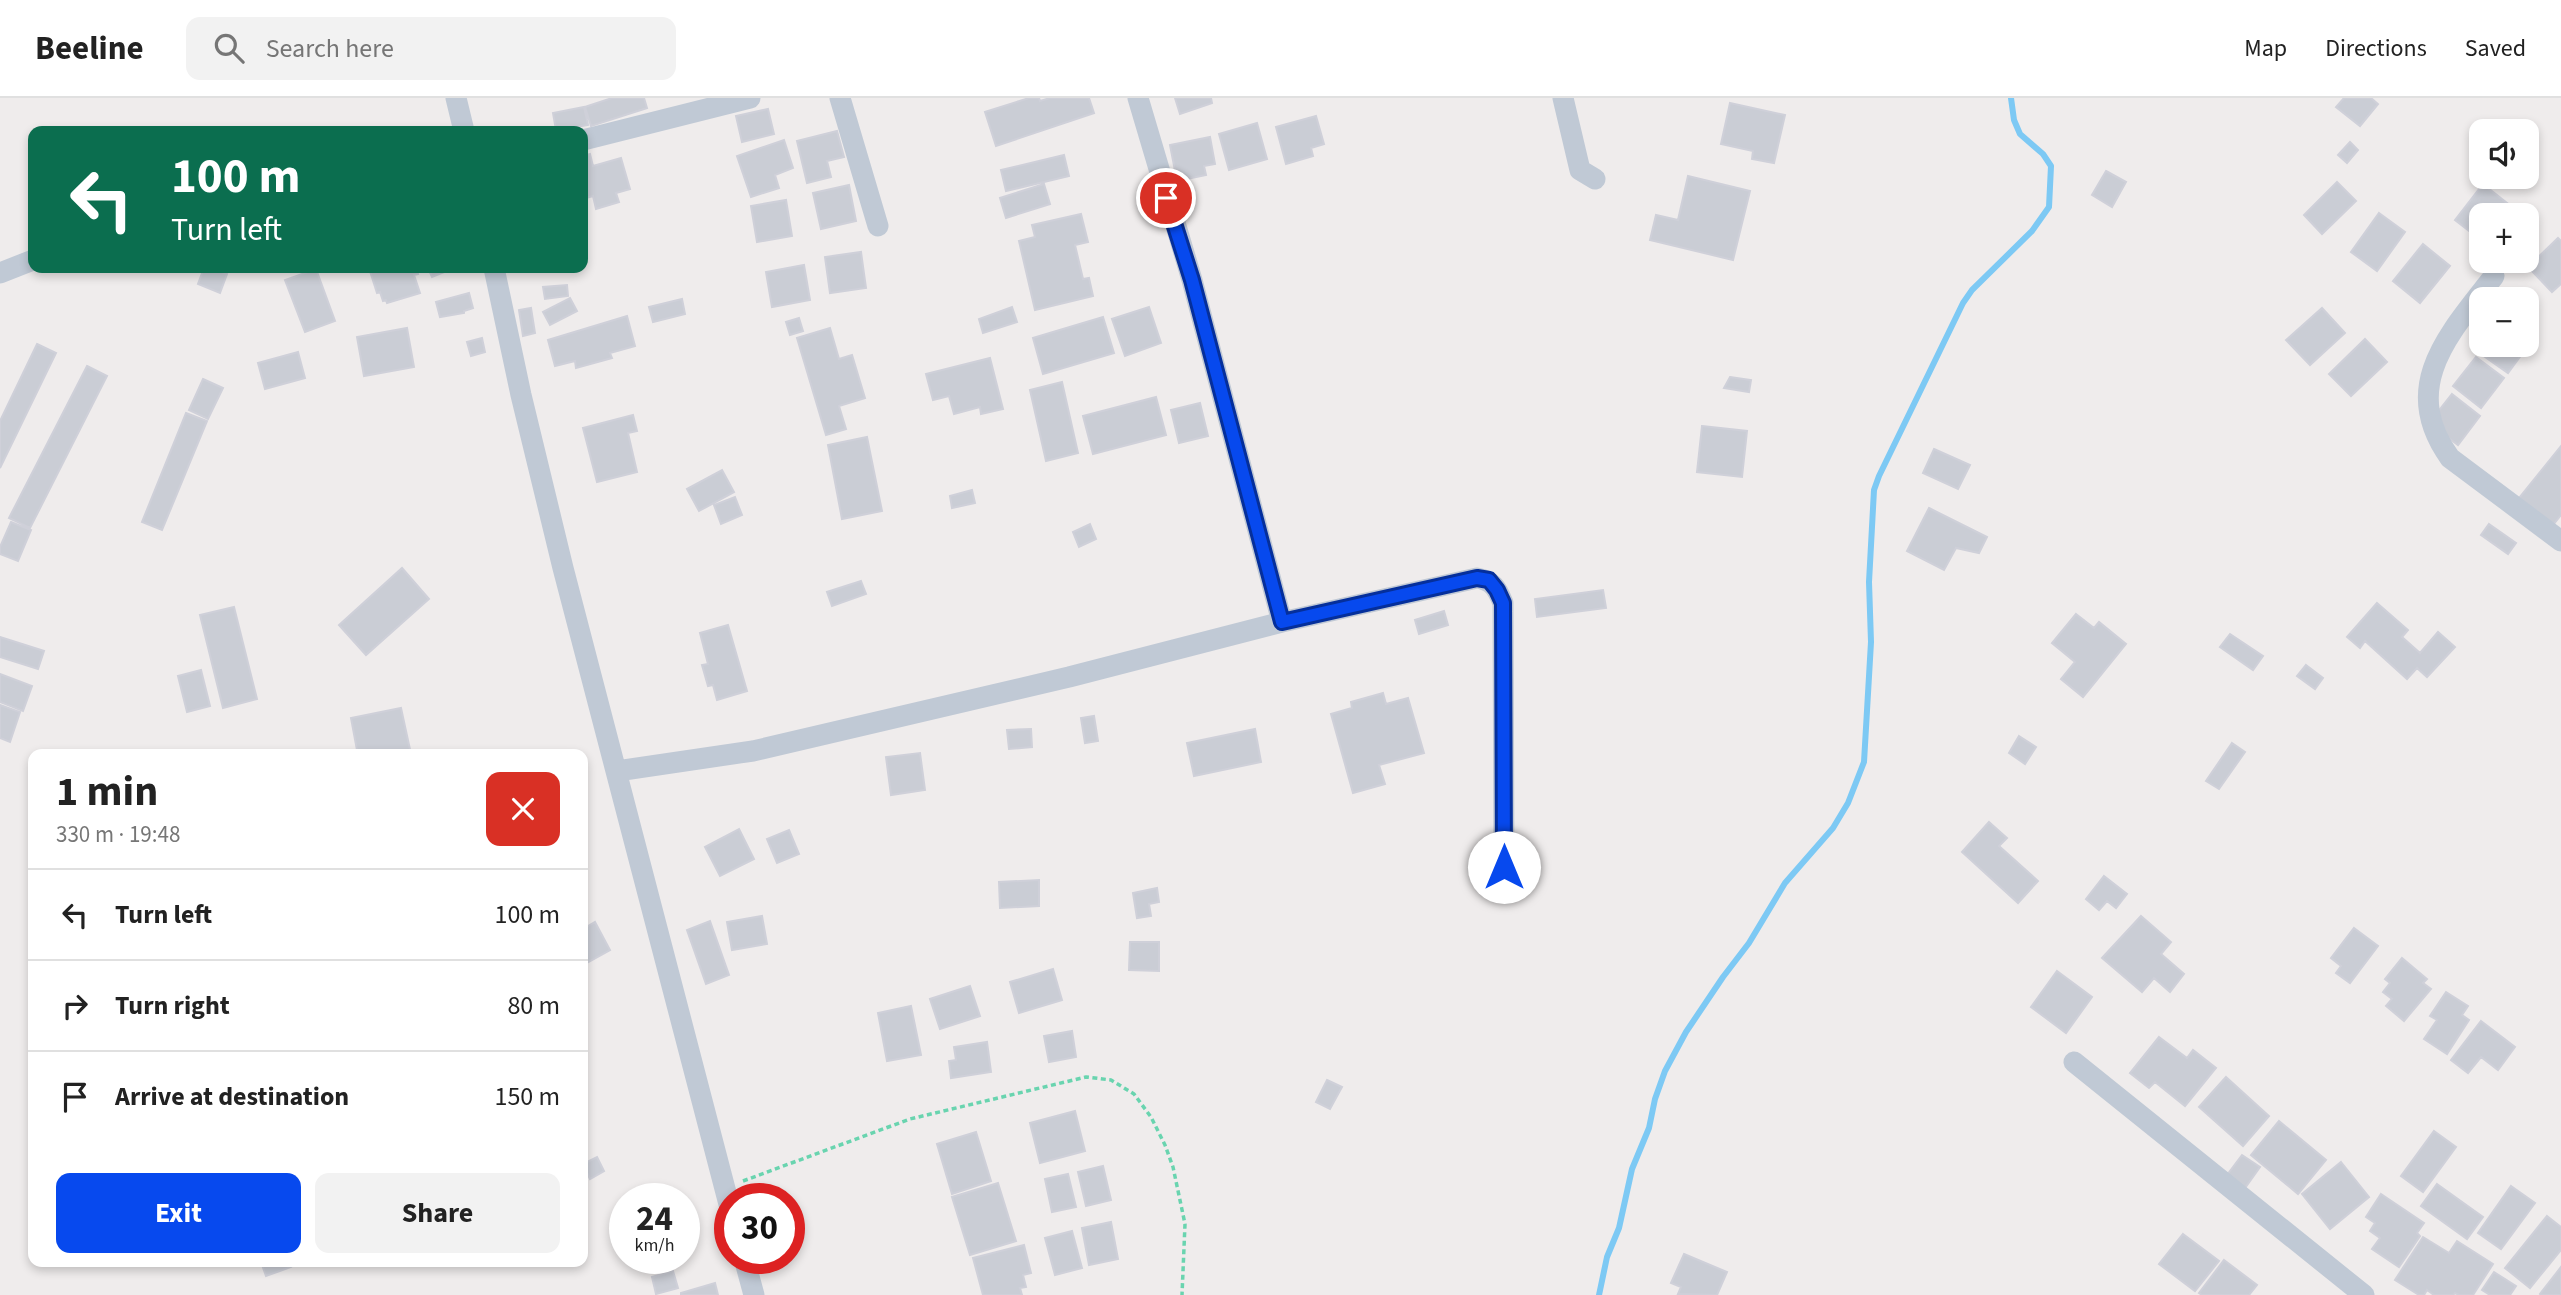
<!DOCTYPE html>
<meta charset="utf-8">
<style>
:root{--surface:#fff;--page:#f2f2f2;--text:#222;--muted:#767676;--line:#e0e0e0;--accent:#0749ee}
body{margin:0;font-family:"Source Sans 3",sans-serif;background:var(--page);color:var(--text);height:100vh;display:flex;flex-direction:column;font-size:26px;white-space:nowrap}
*{box-sizing:border-box;margin:0}
p{font-size:23px;color:var(--muted)}
.icon{flex:none;width:38px;height:38px;fill:none;stroke:currentColor;stroke-width:2;stroke-linecap:round;stroke-linejoin:round}
.map{position:relative;flex:1;overflow:hidden}
.panel{position:absolute;left:28px;top:651px;width:560px;height:518px;display:flex;flex-direction:column;background:var(--surface);border-radius:14px;box-shadow:0 4px 10px #0003}
.panel>*{flex:none}
.top-card{position:absolute;left:28px;top:28px;width:560px;height:147px;border-radius:14px;box-shadow:0 4px 10px #0003;background:#0b6e4f;color:#fff;overflow:hidden}
.fabs{position:absolute;left:2469px;top:21px;display:grid;gap:14px}
.fabs a{display:grid;place-items:center;width:70px;height:70px;border-radius:14px;background:var(--surface);box-shadow:0 4px 10px #0003;font-size:35px}
.speed{position:absolute;left:609px;top:1085px;display:flex;gap:14px;font-size:35px;font-weight:700;text-align:center}
.speed>*{display:grid;place-content:center;width:91px;height:91px;border-radius:50%;background:var(--surface);box-shadow:0 4px 10px #0003;line-height:1}
.speed small{font-size:18px;font-weight:400}
.speed .limit{border:10px solid #d22;background:#fff;color:#111}
.pin{position:absolute;display:grid;place-items:center;width:60px;height:60px;color:#fff;margin:-30px;border:4px solid #fff;border-radius:50%;box-shadow:0 2px 7px #0007}
.me{position:absolute;width:77px;margin:-38px;rotate:0deg;stroke-linejoin:round;filter:drop-shadow(0 0 5px #0008)}
.turn{display:flex;align-items:center;gap:24px;height:147px;padding:0 28px;font-size:32px}
.turn .icon{width:91px;height:91px;stroke-width:2.5}
.turn b{display:block;font-size:49px;line-height:60px}
.round{display:grid;place-items:center;flex:none;width:74px;height:74px;border-radius:14px;background:var(--page)}
.summary{display:flex;align-items:center;justify-content:space-between;height:119px;padding:0 28px}
h1{font-size:42px;font-weight:700;line-height:52px}
.primary-button{display:flex;gap:14px;margin-top:auto;padding:14px 28px}
.primary-button a{flex:1;height:80px;border-radius:14px;background:var(--accent);color:#fff;font-size:28px;font-weight:700;line-height:80px;text-align:center}
.primary-button a+a{background:var(--page);color:var(--text)}
ul{padding:0;list-style:none}
li{display:flex;align-items:center;gap:21px;height:91px;padding:0 28px;border-top:2px solid var(--line)}
li div{flex:1}
li b{display:block;font-size:26px}
li em{font-style:normal}
header{display:flex;align-items:center;gap:42px;box-sizing:border-box;height:98px;padding:0 35px;background:var(--surface);border-bottom:2px solid var(--line)}
header strong{font-size:33px}
nav{display:flex;gap:38px;margin-inline-start:auto;font-size:24px}
.search{width:490px;height:63px;background:var(--page);display:flex;align-items:center;gap:18px;box-sizing:border-box;padding:0 24px;border-radius:14px;color:var(--muted);font-size:26px}
.map>svg:first-child{display:block}
.lines{fill:none;stroke-linecap:round;stroke-linejoin:round}
.stream{stroke:#7dc9f4;stroke-width:6}
.building{fill:#cacdd5;stroke:#cfd0d9;stroke-width:2}
.path{stroke:#69d4af;stroke-width:3.5;stroke-dasharray:5 3.5;stroke-linecap:butt}
.minor{stroke:#c0c9d5;stroke-width:21}
.route-casing{stroke:#052f9b;stroke-width:18}
.route{stroke:#0749ee;stroke-width:12}
</style>
<header>
<strong>Beeline</strong>
<div class="search"><svg class="icon" aria-label="search" viewBox="0 0 24 24"><circle cx="10" cy="10" r="6"/><path d="M15 15l6 6"/></svg>Search here</div>
<nav><a>Map</a><a>Directions</a><a>Saved</a></nav>
</header>
<div class="map">
<svg width="2561" height="1197" viewBox="0 0 2561 1197">
<rect width="100%" height="100%" fill="#efecec"/>
<g class="lines">
<!-- stream -->
<path class="stream" d="M1599,1197l8,-38 12,-29 13,-59 17,-41 6,-29 10,-28 21,-39 37,-55 26,-34 36,-60 48,-55 15,-25 16,-41 7,-120 -2,-60 5,-92 5,-14 84,-173 9,-13 60,-59 17,-24 2,-41 -8,-12 -23,-20 -6,-14 -3,-22"/>
</g>
<!-- building -->
<path class="building" d="M612,0h32l3,10 -56,18 -6,-19z
M1029,0h10l1,3 10,-3h39l5,15 -98,33 -11,-34z
M1175,0h36l1,5 -32,11z
M2344,0h27l7,6 -18,22 -24,-19z
M1730,5l55,12 -11,48 -22,-4 1,-8 -32,-7z
M584,9l4,18 -32,5 -3,-17z
M768,11l6,25 -32,8 -6,-26z
M1316,18l8,28 -13,4 2,8 -27,8 -10,-37z
M1257,25l10,36 -38,11 -10,-36z
M837,33l7,26 -17,4 4,16 -24,6 -10,-42z
M1210,39l5,27 -11,2 2,9 -29,6 -7,-36z
M784,42l9,28 -18,7 4,13 -28,9 -14,-41z
M2350,44l8,8 -11,13 -9,-8z
M590,56l3,12 28,-8 9,31 -14,4 3,9 -23,7 -3,-13 -10,3v-43z
M1064,57l5,21 -63,15 -5,-21z
M2106,73l20,11 -14,25 -20,-12z
M1688,78l62,15 -17,69 -83,-20 6,-25 22,5z
M2337,84l19,19 -34,33 -18,-19z
M1044,86l6,20 -44,14 -6,-20z
M2483,86l29,23 -7,8h-23v26l-27,-21z
M849,87l7,36 -35,8 -8,-36z
M786,102l6,36 -35,6 -6,-36z
M2379,115l26,19 -28,39 -26,-19z
M1081,116l7,28 -13,3 8,34 6,-1 4,18 -58,14 -16,-69 16,-4 -3,-12z
M2558,140l3,3v43l-9,8 -24,-25z
M2423,146l27,22 -30,37 -27,-22z
M861,154l5,36 -36,5 -5,-36z
M804,167l6,35 -38,7 -6,-35z
M204,170h8l15,6 -7,19 -22,-9z
M369,170h47l2,6 -4,1 6,18 -33,10 -1,-3 -3,1 -3,-9 -3,1z
M428,170h26l-22,9z
M316,171l19,52 -30,11 -20,-52z
M567,187l1,11 -23,3 -2,-12z
M469,195l4,15 -9,3v2l-24,4 -4,-15z
M570,200l7,13 -27,14 -7,-13z
M682,201l3,15 -32,8 -4,-15z
M1012,209l5,15 -34,11 -4,-14z
M1149,209l12,36 -36,13 -13,-37z
M531,210l4,25 -12,3 -4,-26z
M2322,210l23,25 -35,32 -24,-25z
M627,218l8,30 -25,7 2,5 -36,10 -1,-7 -20,5 -7,-26z
M1103,219l11,36 -71,21 -10,-36z
M799,220l4,13 -13,4 -4,-13z
M407,230l7,39 -50,9 -7,-39z
M830,230l9,31 13,-4 13,43 -26,8 7,23 -20,6 -29,-97z
M482,240l3,14 -14,4 -4,-14z
M2365,241l22,23 -36,34 -22,-22z
M2527,243l3,2 -22,30 -30,-21 5,-7h44z
M37,246l19,9 -56,115v-47z
M298,254l7,26 -40,11 -7,-26z
M2476,259l28,21 -23,30 -28,-22z
M990,260l13,51 -22,5 -1,-7 -26,7 -5,-18 -16,4 -7,-26z
M87,268l20,10 -77,152 -21,-10z
M1730,279l21,3 -2,12 -25,-4z
M203,281l20,9 -15,31 -19,-9z
M1062,284l16,71 -32,8 -16,-71z
M2452,296l28,22 -22,29 -29,-22z
M1156,299l10,38 -73,19 -10,-38z
M1200,305l8,33 -29,7 -8,-33z
M186,315l21,8 -45,109 -20,-8z
M633,317l4,16 -9,2 9,39 -40,10 -14,-54z
M1702,328l45,5 -5,46 -45,-5z
M867,339l15,74 -40,8 -14,-74z
M2561,348v69l-8,10 -34,-27z
M1934,351l36,16 -12,24 -35,-16z
M722,372l12,22 -35,19 -12,-22z
M972,392l3,13 -23,5 -2,-12z
M735,399l7,18 -21,9 -7,-19z
M1929,410l58,29 -8,16 -23,-5 -12,22 -37,-19z
M11,424l20,8 -13,31 -18,-7v-7z
M1090,426l6,15 -17,8 -6,-15z
M2489,426l27,19 -8,11 -27,-19z
M402,470l27,31 -63,56 -27,-30z
M861,483l5,13 -34,12 -5,-14z
M1603,492l3,18 -69,9 -2,-18z
M2377,505l31,27 -6,7 18,16 18,-21 17,15 -28,30 -10,-9 -10,11 -42,-38 -5,7 -13,-11z
M234,509l23,92 -34,9 -23,-93z
M1444,513l4,14 -29,9 -4,-14z
M2076,516l18,14 5,-6 27,22 -43,53 -22,-18 14,-17 -23,-19z
M728,527l19,66 -30,9 -4,-15 -5,1 -6,-21 6,-1 -8,-31z
M2230,536l33,22 -10,14 -33,-23z
M0,539l44,14 -6,18 -38,-12z
M2306,567l17,13 -8,11 -18,-13z
M201,572l9,36 -23,6 -9,-36z
M0,576l32,12 -9,25 -23,-9z
M1383,595l3,11 22,-6 16,55 -45,12 6,19 -32,9 -22,-79 21,-6 -1,-6z
M0,607l20,7 -10,30 -10,-4z
M401,610l10,46h-73l19,-4 -6,-32z
M1094,618l4,25 -13,2 -4,-25z
M1031,631l1,18 -23,2 -2,-19z
M1255,631l6,33 -67,14 -7,-33z
M2019,638l17,11 -11,17 -16,-11z
M2232,645l13,9 -26,37 -13,-8z
M920,655l5,37 -34,5 -5,-38z
M1989,724l18,16 -8,8 39,35 -20,22 -56,-51z
M739,731l15,30 -34,17 -15,-29z
M789,732l10,24 -22,9 -10,-24z
M2104,778l23,18 -11,14 -9,-7 -8,9 -13,-11z
M1039,782v26l-39,2 -1,-26z
M1157,790l2,14 -10,2 2,12 -14,2 -4,-25z
M762,818l5,28 -35,6 -5,-28z
M2141,818l30,26 -10,12 23,20 -14,18 -16,-14 -12,14 -40,-34z
M710,823l19,54 -23,9 -19,-54z
M595,824l15,28 -27,15v-36z
M2354,830l24,18 -28,37 -14,-10 5,-7 -10,-8z
M1130,844h29v29l-30,-1z
M2402,860l25,21 -4,4 8,6 -27,32 -18,-15 6,-7 -9,-7 7,-9 -5,-4z
M1053,871l9,31 -43,13 -9,-31z
M2057,873l35,26 -26,36 -35,-26z
M970,888l10,30 -40,13 -10,-30z
M2446,894l22,14 -6,9 7,5 -22,34 -23,-15 13,-19 -7,-4z
M911,908l10,49 -34,6 -9,-48z
M2481,923l34,26 -17,23 -17,-13 -13,16 -17,-13z
M1072,933l4,26 -27,5 -5,-26z
M2159,939l28,21 6,-8 23,18 -31,38 -30,-24 -6,6 -19,-15z
M987,944l4,30 -40,6 -2,-17 7,-1 -2,-13z
M2226,979l43,39 -26,30 -44,-39z
M1327,982l15,7 -12,22 -14,-7z
M1075,1013l10,40 -45,12 -10,-40z
M2279,1023l47,39 -28,34 -47,-39z
M2434,1033l22,16 -33,45 -22,-16z
M976,1034l15,49 -39,13 -15,-50z
M2242,1057l18,12 -15,21 -18,-13z
M597,1059l7,14 -14,8 -7,-15z
M2341,1064l28,35 -39,32 -28,-35z
M1103,1068l8,34 -25,6 -8,-34z
M1068,1076l8,33 -24,5 -7,-33z
M998,1085l18,58 -46,14 -18,-58z
M2437,1086l46,33 -16,22 -46,-33z
M2511,1088l24,17 -34,46 -23,-16z
M2381,1096l43,29 -7,10 3,3 -21,31 -27,-18 8,-11 -10,-7 5,-8 -9,-6z
M2547,1118l14,11v23l-31,38 -25,-20z
M1111,1124l7,37 -29,6 -7,-37z
M1072,1133l10,37 -27,7 -10,-37z
M2183,1136l36,27 -24,30 -36,-27z
M2423,1139l26,16 8,-12 36,23 -20,31h-14l-4,-2 -2,2h-19l-7,-5 -3,5h-5l-24,-15z
M1024,1147l7,28 -8,2 3,12 -6,1 2,7h-39l-10,-37z
M1684,1156l43,18 -10,23 -39,-1 3,-7 -10,-4z
M2224,1162l33,25 -8,10h-47l-3,-2z
M261,1164h28l2,5 -25,9z
M2561,1169v28h-20l-1,-1z
M673,1173l5,17 -22,6 -4,-17z
M2494,1174l22,14 -6,9h-20l-8,-5z
M715,1185l3,12h-37v-2z"/>
<g class="lines">
<!-- path -->
<path class="path" d="M743,1083l167,-62 176,-42 25,3 23,14 17,23 14,28 8,22 12,57 -3,71"/>
<!-- minor -->
<path class="minor" d="M456,0l8,33
M840,0l38,128
M1138,0l54,182 90,342
M1563,0l17,72 15,9
M583,42l167,-42
M494,170l27,127 42,173 167,640
M0,175l33,-13
M2494,178c-44,57 -96,110 -44,182l111,83
M617,673l136,-20 316,-74 213,-55 195,-44c16,3 20,10 26,25l1,264
M2074,964l290,233
M744,1160l10,37"/>
</g>
<g class="lines">
<!-- route casing -->
<g class="route-casing">
<path id="route" d="M1166,100l26,82 90,342 195,-44 12,2 8,10 6,13 1,264"/>
</g>
<!-- route -->
<use href="#route" class="route"/>
</g>
</svg>
<div class="fabs">
<a><svg class="icon" aria-label="sound" viewBox="0 0 24 24"><path d="M4 9h4l5-4v14l-5-4H4zM17 9q2 3 0 6"/></svg></a>
<a>+</a>
<a>−</a>
</div>
<div class="speed"><div>24<small>km/h</small></div><div class="limit">30</div></div>
<div class="pin" style="left:1166px;top:100px;background:#d93025"><svg class="icon" aria-label="arrive" viewBox="0 0 24 24"><path d="M6 21V4h12l-3 4 3 4H6"/></svg></div>
<svg class="me" style="left:1504px;top:769px" viewBox="-20 -20 40 40"><circle r="19" fill="#fff"/><path d="M0-13L10 11 0 6-10 11z" fill="#0749ee"/></svg>
<div class="top-card">
<div class="turn"><svg class="icon" aria-label="left" viewBox="0 0 24 24"><path d="M17 20v-9H6M10 6l-5 5 5 5"/></svg><div><b>100 m</b>Turn left</div></div>
</div>
<section class="panel">
<div class="summary"><div><h1>1 min</h1><p>330 m · 19:48</p></div><a class="round" style="background:#d93025;color:#fff"><svg class="icon" aria-label="close" viewBox="0 0 24 24"><path d="M6 6l12 12M18 6L6 18"/></svg></a></div>
<ul>
<li><svg class="icon" aria-label="left" viewBox="0 0 24 24"><path d="M17 20v-9H6M10 6l-5 5 5 5"/></svg><div><b>Turn left</b></div><em>100 m</em></li>
<li><svg class="icon" aria-label="right" viewBox="0 0 24 24"><path d="M7 20v-9h11M14 6l5 5-5 5"/></svg><div><b>Turn right</b></div><em>80 m</em></li>
<li><svg class="icon" aria-label="arrive" viewBox="0 0 24 24"><path d="M6 21V4h12l-3 4 3 4H6"/></svg><div><b>Arrive at destination</b></div><em>150 m</em></li>
</ul>
<div class="primary-button"><a>Exit</a><a>Share</a></div>
</section>
</div>
